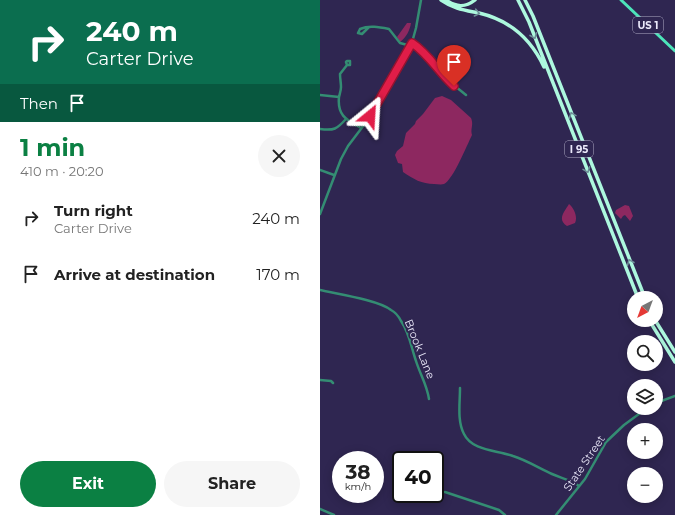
<!DOCTYPE html>
<meta charset="utf-8">
<style>
:root{--surface:#fff;--page:#f6f6f6;--text:#222;--muted:#767676;--accent:#0b8043}
body{margin:0;font-family:Montserrat,sans-serif;background:var(--page);color:var(--text);height:100vh;display:flex;flex-direction:column;font-size:15px;white-space:nowrap}
*{box-sizing:border-box;margin:0}
p{font-size:13px;color:var(--muted)}
.icon{flex:none;width:22px;height:22px;fill:none;stroke:currentColor;stroke-width:2;stroke-linecap:round;stroke-linejoin:round}
.map{position:relative;flex:1;overflow:hidden}
.drawer{display:flex;flex-direction:column;background:var(--surface);width:320px}
.drawer>*{flex:none}
.guide{background:#0b6e4f;color:#fff;overflow:hidden}
.needle{width:26px;rotate:221deg}
.buttons{position:absolute;left:307px;top:291px;display:grid;gap:8px}
.buttons a{display:grid;place-items:center;width:36px;height:36px;border-radius:50%;background:var(--surface);box-shadow:0 2px 10px #0003;font-size:20px}
.speed{position:absolute;left:12px;top:451px;display:flex;gap:8px;font-size:20px;font-weight:700;text-align:center}
.speed>*{display:grid;place-content:center;width:52px;height:52px;border-radius:50%;background:var(--surface);box-shadow:0 2px 10px #0003;line-height:1}
.speed small{font-size:10px;font-weight:400}
.speed .limit{border:2px solid #111;border-radius:6px;background:#fff;color:#111}
.pin{position:absolute;display:grid;place-items:center;width:34px;height:34px;color:#fff;margin:-41px -17px;border-radius:50% 50% 50% 0;rotate:-45deg;box-shadow:0 0 4px #0007}
.pin .icon{rotate:45deg}
.me{position:absolute;width:44px;margin:-22px;rotate:27deg;stroke-linejoin:round;filter:drop-shadow(0 0 3px #0008)}
.turn{display:flex;align-items:center;gap:14px;height:84px;padding:0 20px;font-size:18px}
.turn .icon{width:52px;height:52px;stroke-width:2.5}
.turn b{display:block;font-size:28px;line-height:34px}
.then{display:flex;align-items:center;height:38px;padding:0 20px;background:#0003;gap:8px;font-size:15px}
.round{display:grid;place-items:center;flex:none;width:42px;height:42px;border-radius:21px;background:var(--page)}
.overview{display:flex;align-items:center;justify-content:space-between;height:68px;padding:0 20px}
h1{font-size:24px;font-weight:700;line-height:30px;color:var(--accent)}
.primary-button{display:flex;gap:8px;margin-top:auto;padding:8px 20px}
.primary-button a{flex:1;height:46px;border-radius:24px;background:var(--accent);color:#fff;font-size:16px;font-weight:700;line-height:46px;text-align:center}
.primary-button a+a{background:var(--page);color:var(--text)}
ul{padding:0;list-style:none}
li{display:flex;align-items:center;gap:12px;height:56px;padding:0 20px}
li div{flex:1}
li b{display:block;font-size:15px}
li em{font-style:normal}
main{display:flex;flex:1;min-height:0}
.map>svg:first-child{display:block}
.water{fill:#8d2860}
.lines{fill:none;stroke-linecap:round;stroke-linejoin:round}
.minor{stroke:#348d73;stroke-width:2.5}
.major{stroke:#4de5ba;stroke-width:3}
.highway{stroke:#adf8de;stroke-width:3.5}
.oneway{stroke:#6e8f98}
.route-casing{stroke:#92132f;stroke-width:10}
.route{stroke:#e11d48;stroke-width:7}
.labels{text-anchor:middle;dominant-baseline:central;stroke-width:4;stroke-linejoin:round;paint-order:stroke}
.shield{fill:#2f2651;stroke:#b3aec7;stroke-width:1}
.shield-label{font-size:10px;font-weight:bold;fill:#ebe9fa}
.street-label{font-size:11px;fill:#ebe9fa;stroke:#2f2651}
</style>
<main>
<section class="drawer">
<div class="guide">
<div class="turn"><svg class="icon" aria-label="right" viewBox="0 0 24 24"><path d="M7 20v-9h11M14 6l5 5-5 5"/></svg><div><b>240 m</b>Carter Drive</div></div>
<div class="then">Then<svg class="icon" aria-label="arrive" viewBox="0 0 24 24"><path d="M6 21V4h12l-3 4 3 4H6"/></svg></div>
</div>
<div class="overview"><div><h1>1 min</h1><p>410 m · 20:20</p></div><a class="round"><svg class="icon" aria-label="close" viewBox="0 0 24 24"><path d="M6 6l12 12M18 6L6 18"/></svg></a></div>
<ul>
<li><svg class="icon" aria-label="right" viewBox="0 0 24 24"><path d="M7 20v-9h11M14 6l5 5-5 5"/></svg><div><b>Turn right</b><p>Carter Drive</p></div><em>240 m</em></li>
<li><svg class="icon" aria-label="arrive" viewBox="0 0 24 24"><path d="M6 21V4h12l-3 4 3 4H6"/></svg><div><b>Arrive at destination</b></div><em>170 m</em></li>
</ul>
<div class="primary-button"><a>Exit</a><a>Share</a></div>
</section>
<div class="map">
<svg width="355" height="515" viewBox="0 0 355 515">
<rect width="100%" height="100%" fill="#2f2651"/>
<!-- water -->
<path class="water" d="M87,23h4c-1,7 -5,15 -11,19l-3,-5z
M122,96l9,4 20,18c3,7 -1,11 1,17 -5,10 -19,45 -28,49 -3,1 -7,0 -10,0 -12,0 -21,-5 -31,-12l-1,-8 -4,-1 -3,-8 2,-4 6,-5 3,-13 9,-9 1,-3 7,-7 12,-16z
M249,204c5,4 9,13 6,19l-8,3c-10,-6 -3,-14 2,-22z
M305,205l4,1 4,10 -3,5 -5,-6 -2,1 -2,3 -6,-6 1,-3z"/>
<g class="lines">
<!-- minor -->
<path class="minor" d="M49,27l-7,7 -4,-1 2,-4c9,-4 19,-2 29,0l11,14 11,3
M92,43l12,9 21,26 21,17
M27,65l-1,-3 1,-1h3v4h-3l-7,9c0,4 1,9 1,13 0,3 -1,6 -2,10 -2,19 8,23 22,31
M0,95l19,2
M0,129c14,2 17,0 26,-10
M0,170l14,5
M0,214l21,-55 7,-13 22,-29 12,-24 29,-47 5,-18 5,-28
M0,290c17,4 58,10 71,20 4,2 8,7 10,11 9,13 10,26 15,40 4,13 11,24 13,38
M0,380l11,1 2,2
M140,388c0,15 -3,33 4,46 8,17 33,16 49,22 13,4 26,12 39,18 9,4 19,6 27,12
M336,403l19,-7
M125,492l54,18 6,5
M0,509l14,6
M236,515l29,-36 21,-37 18,-17 23,-17"/>
<!-- major -->
<path class="major" d="M301,0l54,51"/>
<!-- highway -->
<path class="highway" d="M121,0c13,9 23,10 38,13 30,7 52,26 65,54
M126,0c10,7 19,8 29,0
M198,0l11,22 109,276
M205,0l8,16 112,282
M329,320l26,42
M335,320l20,32"/>
</g>
<!-- one-way arrows -->
<defs><path id="oneway-chevron" d="M-2-3.5L2.5 0L-2 3.5" fill="none" stroke-width="1.6" stroke-linecap="round" stroke-linejoin="round"/></defs>
<g class="oneway">
<use href="#oneway-chevron" transform="translate(157 13) rotate(12)"/>
<use href="#oneway-chevron" transform="translate(214 36) rotate(68)"/>
<use href="#oneway-chevron" transform="translate(252 115) rotate(-111)"/>
<use href="#oneway-chevron" transform="translate(267 170) rotate(69)"/>
<use href="#oneway-chevron" transform="translate(310 262) rotate(-112)"/>
</g>
<g class="lines">
<!-- route casing -->
<g class="route-casing">
<path id="route" d="M50,116l42,-73c17,11 27,30 42,43"/>
</g>
<!-- route -->
<use href="#route" class="route"/>
</g>
<g class="labels">
<!-- shield labels -->
<g class="shield">
<rect x="313" y="17" width="30" height="16" rx="3"/>
<rect x="245" y="141" width="28" height="16" rx="3"/>
</g>
<g class="shield-label">
<text x="328" y="25">US 1</text>
<text x="259" y="149">I 95</text>
</g>
<!-- street labels -->
<g class="street-label">
<text transform="translate(100 349) rotate(68)">Brook Lane</text>
<text transform="translate(264 463) rotate(-56)">State Street</text>
</g>
</g>
</svg>
<div class="buttons">
<a><svg class="needle" viewBox="-14 -14 28 28"><path d="M0-13l5 13h-10z" fill="#e53935"/><path d="M0 13l5-13h-10z" fill="#767676"/></svg></a>
<a><svg class="icon" aria-label="search" viewBox="0 0 24 24"><circle cx="10" cy="10" r="6"/><path d="M15 15l6 6"/></svg></a>
<a><svg class="icon" aria-label="layers" viewBox="0 0 24 24"><path d="M12 4l9 5-9 5-9-5zM3 14l9 5 9-5"/></svg></a>
<a>+</a>
<a>−</a>
</div>
<div class="speed"><div>38<small>km/h</small></div><div class="limit">40</div></div>
<div class="pin" style="left:134px;top:86px;background:#d93025"><svg class="icon" aria-label="arrive" viewBox="0 0 24 24"><path d="M6 21V4h12l-3 4 3 4H6"/></svg></div>
<svg class="me" style="left:50px;top:116px" viewBox="-20 -20 40 40"><path d="M0-17L14 15 0 8-14 15z" fill="#e11d48" stroke="#fff" stroke-width="4"/></svg>
</div>
</main>
